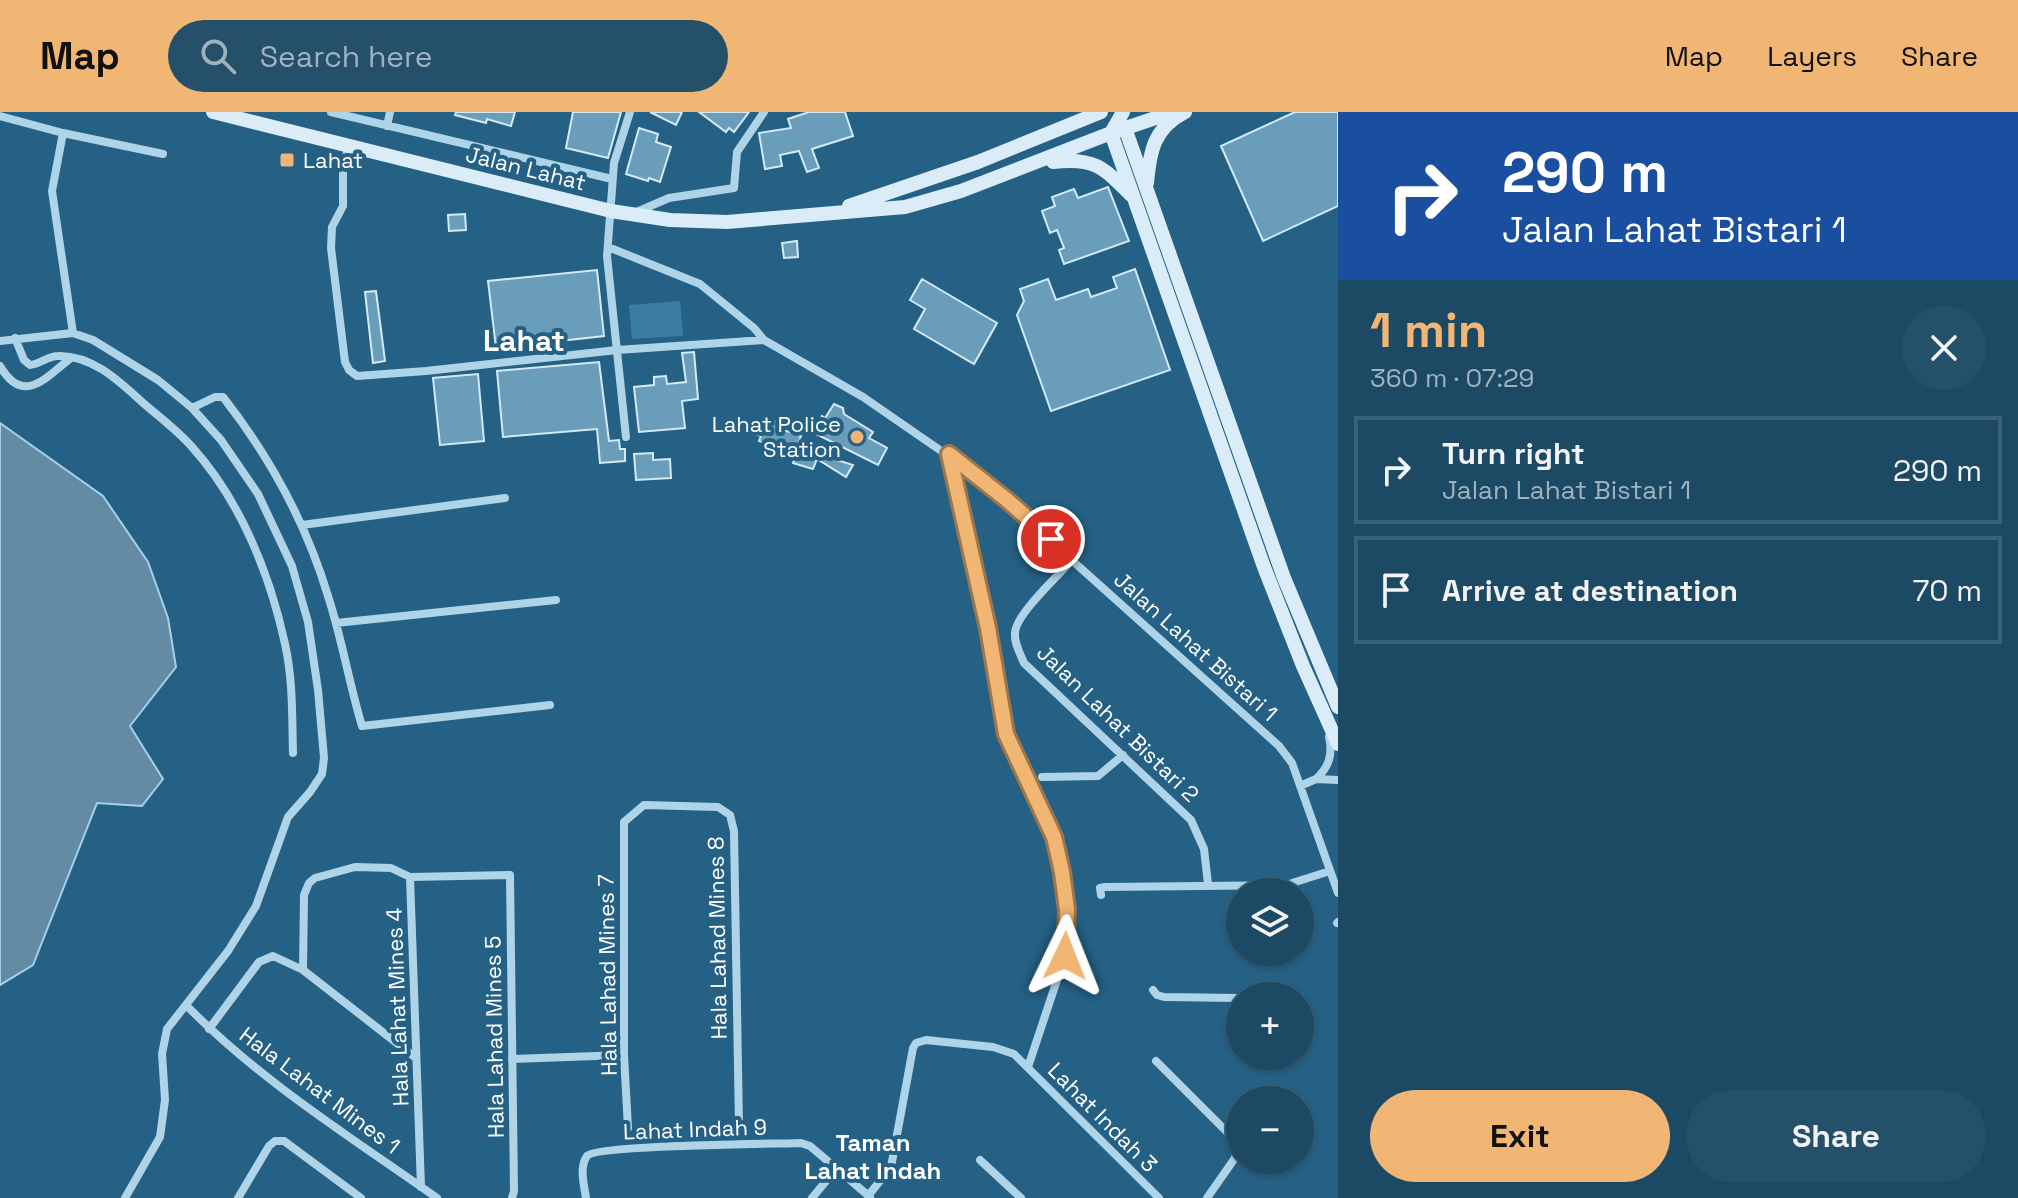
<!DOCTYPE html>
<meta charset="utf-8">
<style>
:root{--surface:#1c4964;--page:#25506a;--text:#f1f3f6;--muted:#a0b2bf;--line:#3a6178;--accent:#f2b674}
body{margin:0;font-family:"Space Grotesk",sans-serif;background:var(--page);color:var(--text);height:100vh;display:flex;flex-direction:column;font-size:30px;white-space:nowrap}
*{box-sizing:border-box;margin:0}
p{font-size:26px;color:var(--muted)}
.icon{flex:none;width:44px;height:44px;fill:none;stroke:currentColor;stroke-width:2;stroke-linecap:round;stroke-linejoin:round}
.map{position:relative;flex:1;overflow:hidden}
.sheet{display:flex;flex-direction:column;background:var(--surface);width:680px}
.sheet>*{flex:none}
.banner{background:#1a4fa0;color:#fff;overflow:hidden}
.tools{position:absolute;left:1226px;top:766px;display:grid;gap:16px}
.tools a{display:grid;place-items:center;width:88px;height:88px;border-radius:50%;background:var(--surface);box-shadow:0 2px 6px #0004,0 0 0 2px var(--line);font-size:40px}
.pin{position:absolute;display:grid;place-items:center;width:68px;height:68px;color:#fff;margin:-34px;border:4px solid #fff;border-radius:50%;box-shadow:0 2px 8px #0007}
.me{position:absolute;width:88px;margin:-44px;rotate:2deg;stroke-linejoin:round;filter:drop-shadow(0 0 6px #0008)}
.turn{display:flex;align-items:center;gap:28px;height:168px;padding:0 32px;font-size:36px}
.turn .icon{width:104px;height:104px;stroke-width:2.5}
.turn b{display:block;font-size:56px;line-height:68px}
.round{display:grid;place-items:center;flex:none;width:84px;height:84px;border-radius:42px;background:var(--page)}
.head{display:flex;align-items:center;justify-content:space-between;height:136px;padding:0 32px}
h1{font-size:48px;font-weight:700;line-height:60px;color:var(--accent)}
.cta{display:flex;gap:16px;margin-top:auto;padding:16px 32px}
.cta a{flex:1;height:92px;border-radius:48px;background:var(--accent);color:#111;font-size:32px;font-weight:700;line-height:92px;text-align:center}
.cta a+a{background:var(--page);color:var(--text)}
ul{padding:0;list-style:none}
li{display:flex;align-items:center;gap:24px;height:108px;margin:0 16px 12px;padding:0 16px;border:4px solid var(--line);border-radius:0px}
li div{flex:1}
li b{display:block;font-size:30px}
li em{font-style:normal}
header{display:flex;align-items:center;gap:48px;box-sizing:border-box;height:112px;padding:0 40px;background:var(--accent);color:#111}
header strong{font-size:38px}
nav{display:flex;gap:44px;margin-inline-start:auto;font-size:28px}
.search{width:560px;height:72px;background:var(--page);display:flex;align-items:center;gap:20px;box-sizing:border-box;padding:0 28px;border-radius:44px;color:var(--muted);font-size:30px}
main{display:flex;flex:1;min-height:0}
.map>svg:first-child{display:block}
.green{fill:#3a7ca2}
.water{fill:#638ca4;stroke:#a4d1e9;stroke-width:2}
.building{fill:#6a9dba;stroke:#d3eaf6;stroke-width:2}
.lines{fill:none;stroke-linecap:round;stroke-linejoin:round}
.street{stroke:#afd4e8;stroke-width:8}
.secondary{stroke:#daecf7;stroke-width:14}
.route-casing{stroke:#9d764b;stroke-width:20}
.route{stroke:#f2b674;stroke-width:14}
.poi-dot{fill:#f2b674;stroke:#256185;stroke-width:3}
.labels{text-anchor:middle;dominant-baseline:central;stroke-width:8;stroke-linejoin:round;paint-order:stroke}
.poi-label{font-size:22px;fill:#fff;stroke:#256185;text-anchor:start}
.street-label{font-size:22px;fill:#fff;stroke:#256185}
.neighbourhood-label{font-size:24px;font-weight:bold;fill:#fff;stroke:#256185}
.district-label{font-size:30px;font-weight:bold;fill:#fff;stroke:#256185}
</style>
<header>
<strong>Map</strong>
<div class="search"><svg class="icon" aria-label="search" viewBox="0 0 24 24"><circle cx="10" cy="10" r="6"/><path d="M15 15l6 6"/></svg>Search here</div>
<nav><a>Map</a><a>Layers</a><a>Share</a></nav>
</header>
<main>
<div class="map">
<svg width="1338" height="1086" viewBox="0 0 1338 1086">
<rect width="100%" height="100%" fill="#256185"/>
<!-- green -->
<path class="green" d="M680,189l3,35 -51,3 -3,-34z"/>
<!-- water -->
<path class="water" d="M0,311l103,73 45,66 20,56 8,49 -46,59 33,53 -21,27 -45,-3 -64,162 -33,20z"/>
<!-- building -->
<path class="building" d="M456,0h59l-4,14 -24,-7 -1,4 -31,-8z
M573,0h48l-13,46 -42,-10z
M650,0h32l-6,13z
M699,0h50l-15,20 -5,-4 -3,4z
M809,0h36l8,24 -41,13 7,19 -12,4 -8,-21 -19,4 2,11 -17,3 -6,-36 32,-5 -3,-9z
M1295,0h43v94l-75,35 -42,-95z
M639,16l19,6 -2,8 15,5 -11,35 -11,-4 -1,3 -22,-7z
M1108,75l21,54 -65,23 -5,-14 5,-2 -7,-18 -7,3 -8,-22 13,-5 -3,-9 22,-8 4,9z
M465,102l1,16 -17,1 -1,-16z
M797,129l1,16 -14,1 -2,-15z
M1135,157l35,101 -119,41 -34,-96 7,-14 -4,-12 28,-10 8,21 32,-11 3,8 26,-9 -4,-11z
M597,158l7,66 -108,12 -8,-67z
M922,167l75,44 -23,41 -60,-35 11,-20 -15,-9z
M376,179l9,70 -12,2 -8,-71z
M694,240l4,47 -16,2 3,27 -46,4 -5,-45 20,-2v-8l12,-1 1,8 19,-2 -4,-29z
M599,250l10,79 10,-1 1,9h5v12l-25,2 -3,-34 -94,8 -6,-66z
M478,262l6,67 -44,4 -7,-67z
M834,292l9,4 1,6 29,18 -4,6 18,10 -9,17 -64,-32 8,-17 3,2z
M767,306l13,5 -2,5 23,8 -5,13 -22,-8 -2,5 -13,-5 2,-5 -13,-4 4,-13 13,4z
M798,335l14,5 41,13 -7,12 -29,-18 -4,10 -20,-6z
M653,341v7l17,-1 1,19 -35,2 -2,-26z"/>
<g class="lines">
<!-- street -->
<path class="street" d="M331,0l281,67
M0,4l63,17 100,21
M387,14l3,-14
M63,21l-11,58 21,142
M348,35l-5,25v34l-11,21 -1,21 14,114 4,8 8,6 69,-5 191,-21 147,-10
M634,101l35,-15 65,-10 3,-36 27,-40
M608,135l92,37 54,44 10,12 99,57 116,80 300,269 13,17 46,130
M15,226l9,22 6,5c10,-1 18,-9 28,-9 34,-1 61,25 84,46 16,14 35,28 50,45 48,53 78,127 93,197 8,35 7,73 8,109
M0,229l73,-8 20,7 65,40 34,28 29,32 37,54 34,72 16,56 10,68 6,68 -2,16 -12,18 -22,25 -32,89 -28,45 -61,78 -5,25 3,46 -5,37 -35,61
M0,254c24,41 47,10 71,-8
M192,296l23,-11h8c47,60 83,126 105,199 14,43 21,87 34,130l188,-21
M626,325l-19,-181 7,-93 16,-51
M949,343l39,173 18,106 48,103 8,35 5,38 -2,46 -37,111
M302,413l203,-27
M1073,447c-13,15 -58,56 -58,74 -1,10 5,20 9,30l167,157 13,29 4,35
M336,511l220,-23
M1042,665l56,-1 25,-21
M1316,667c13,-12 17,-24 13,-42
M1300,674l16,-7 22,1
M1101,783l-1,-7 5,-1 181,-2 44,-14
M1337,811l1,-1
M303,858l1,-75 5,-12 6,-5 40,-11 36,1 19,9
M1153,878l4,5 7,2 74,1
M186,893c72,74 166,133 251,193
M209,917l50,-67 14,-6 30,14 113,88
M512,947l112,-4
M1156,949l70,70 10,14 -1,13 -28,40
M628,1016l-4,-73v-233l20,-17 74,2 12,8 4,16 5,295
M980,1048l41,38
M421,1075l-11,-310 100,-2 4,316 -2,7
M868,1084l23,-29 22,-119 3,-5 10,-3 67,7 21,7 145,144
M238,1086l31,-52 6,-5h9l77,57
M586,1086c-2,-13 -7,-31 1,-42 9,-11 187,-12 214,-13l9,3 60,51
M812,1086l24,-29"/>
<!-- secondary -->
<path class="secondary" d="M213,0l398,99 59,9 57,2 178,-15 56,-16 150,-58 62,-21
M1123,0l-12,21 153,434 39,99 35,78
M1125,16l159,450 54,129
M1053,50c41,-5 50,5 78,33
M1147,71c3,-33 7,-55 38,-71
M849,94l129,-44 123,-50"/>
</g>
<g class="lines">
<!-- route casing -->
<g class="route-casing">
<path id="route" d="M1051,427l-44,-39 -58,-46 39,174 18,106 48,103 8,35 5,38 -2,46"/>
</g>
<!-- route -->
<use href="#route" class="route"/>
</g>
<!-- markers -->
<g class="poi-dot">
<rect x="279" y="40" width="16" height="16" rx="4"/>
<circle cx="857" cy="325" r="8"/>
</g>
<g class="labels">
<!-- poi labels -->
<g class="poi-label">
<text x="303" y="48">Lahat</text>
<text x="841" y="312" text-anchor="end">Lahat Police<tspan x="841" dy="25">Station</tspan></text>
</g>
<!-- street labels -->
<g class="street-label">
<text transform="translate(526 56) rotate(14)">Jalan Lahat</text>
<text transform="translate(1196 534) rotate(42)">Jalan Lahat Bistari 1</text>
<text transform="translate(1118 611) rotate(44)">Jalan Lahat Bistari 2</text>
<text transform="translate(717 826) rotate(-91)">Hala Lahad Mines 8</text>
<text transform="translate(607 863) rotate(-91)">Hala Lahad Mines 7</text>
<text transform="translate(397 895) rotate(-92)">Hala Lahat Mines 4</text>
<text transform="translate(494 925) rotate(-91)">Hala Lahad Mines 5</text>
<text transform="translate(320 978) rotate(37)">Hala Lahat Mines 1</text>
<text transform="translate(1103 1005) rotate(45)">Lahat Indah 3</text>
<text transform="translate(695 1017) rotate(-2)">Lahat Indah 9</text>
</g>
<!-- neighbourhood labels -->
<g class="neighbourhood-label">
<text x="873" y="1030">Taman<tspan x="873" dy="28">Lahat Indah</tspan></text>
</g>
<!-- district labels -->
<g class="district-label">
<text x="524" y="228">Lahat</text>
</g>
</g>
</svg>
<div class="tools">
<a><svg class="icon" aria-label="layers" viewBox="0 0 24 24"><path d="M12 4l9 5-9 5-9-5zM3 14l9 5 9-5"/></svg></a>
<a>+</a>
<a>−</a>
</div>
<div class="pin" style="left:1051px;top:427px;background:#d93025"><svg class="icon" aria-label="arrive" viewBox="0 0 24 24"><path d="M6 21V4h12l-3 4 3 4H6"/></svg></div>
<svg class="me" style="left:1065px;top:844px" viewBox="-20 -20 40 40"><path d="M0-17L14 15 0 8-14 15z" fill="#f2b674" stroke="#fff" stroke-width="4"/></svg>
</div>
<section class="sheet">
<div class="banner">
<div class="turn"><svg class="icon" aria-label="right" viewBox="0 0 24 24"><path d="M7 20v-9h11M14 6l5 5-5 5"/></svg><div><b>290 m</b>Jalan Lahat Bistari 1</div></div>
</div>
<div class="head"><div><h1>1 min</h1><p>360 m · 07:29</p></div><a class="round"><svg class="icon" aria-label="close" viewBox="0 0 24 24"><path d="M6 6l12 12M18 6L6 18"/></svg></a></div>
<ul>
<li><svg class="icon" aria-label="right" viewBox="0 0 24 24"><path d="M7 20v-9h11M14 6l5 5-5 5"/></svg><div><b>Turn right</b><p>Jalan Lahat Bistari 1</p></div><em>290 m</em></li>
<li><svg class="icon" aria-label="arrive" viewBox="0 0 24 24"><path d="M6 21V4h12l-3 4 3 4H6"/></svg><div><b>Arrive at destination</b></div><em>70 m</em></li>
</ul>
<div class="cta"><a>Exit</a><a>Share</a></div>
</section>
</main>
